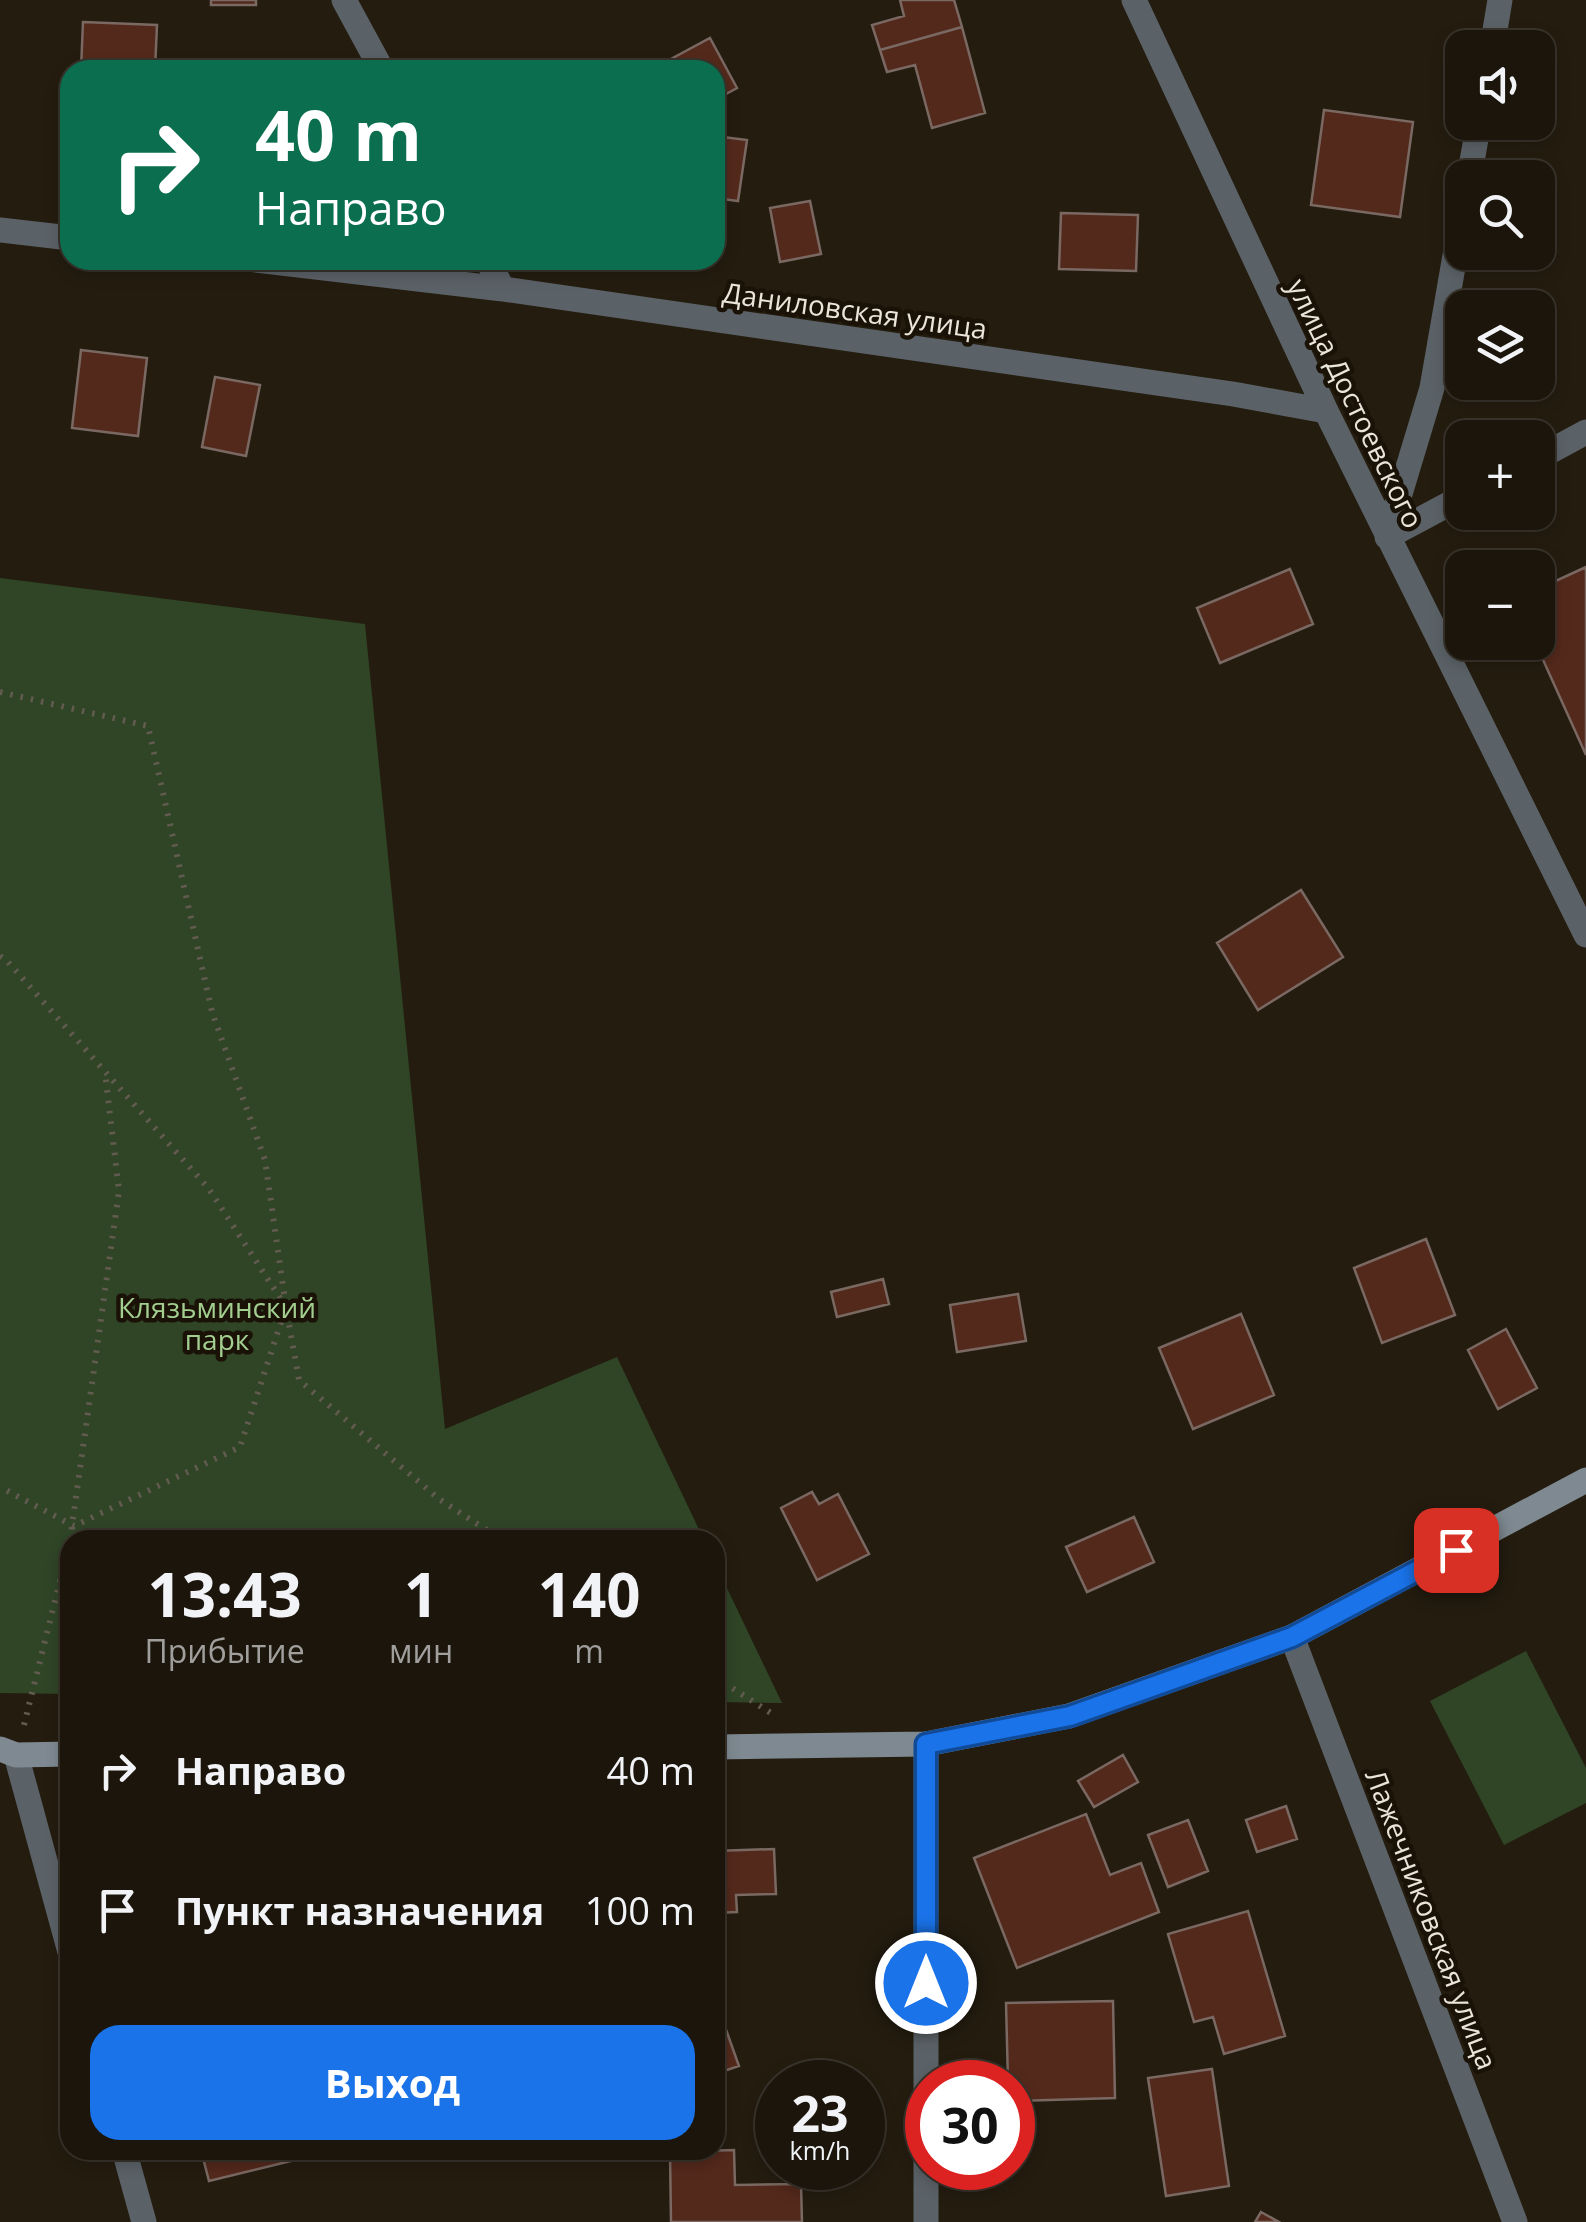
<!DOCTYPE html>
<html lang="ru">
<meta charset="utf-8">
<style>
:root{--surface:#1b150b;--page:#282219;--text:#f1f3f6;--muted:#a09f9d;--line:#39342c;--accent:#1a73e8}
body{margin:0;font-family:"Open Sans",sans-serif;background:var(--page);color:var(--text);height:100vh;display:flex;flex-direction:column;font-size:38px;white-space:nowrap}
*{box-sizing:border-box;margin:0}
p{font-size:32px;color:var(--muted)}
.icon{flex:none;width:55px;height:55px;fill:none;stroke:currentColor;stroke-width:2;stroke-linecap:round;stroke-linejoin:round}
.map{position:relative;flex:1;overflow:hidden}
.panel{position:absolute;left:60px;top:1530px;width:665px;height:630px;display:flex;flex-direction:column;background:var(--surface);border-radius:30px;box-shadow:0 5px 15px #0003,0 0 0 2px var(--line)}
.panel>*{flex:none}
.guide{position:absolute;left:60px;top:60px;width:665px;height:210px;border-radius:30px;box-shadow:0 5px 15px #0003,0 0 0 2px var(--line);background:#0b6e4f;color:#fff;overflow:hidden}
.fabs{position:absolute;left:1445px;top:30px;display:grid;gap:20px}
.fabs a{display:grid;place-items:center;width:110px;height:110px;border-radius:20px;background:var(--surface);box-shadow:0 5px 15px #0003,0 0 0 2px var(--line);font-size:50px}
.speed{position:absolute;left:755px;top:2060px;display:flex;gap:20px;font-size:50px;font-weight:700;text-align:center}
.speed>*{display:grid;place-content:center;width:130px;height:130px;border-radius:50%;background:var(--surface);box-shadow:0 5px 15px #0003,0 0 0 2px var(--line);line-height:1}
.speed small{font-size:25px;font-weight:400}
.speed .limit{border:15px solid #d22;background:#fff;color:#111}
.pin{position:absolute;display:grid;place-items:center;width:85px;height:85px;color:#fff;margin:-42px;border-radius:20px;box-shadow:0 5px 15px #0006}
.me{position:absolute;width:110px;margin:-55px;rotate:0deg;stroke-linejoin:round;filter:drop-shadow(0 0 8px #0008)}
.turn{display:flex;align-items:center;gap:35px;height:210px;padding:0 30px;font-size:45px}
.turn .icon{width:130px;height:130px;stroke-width:2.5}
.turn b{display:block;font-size:70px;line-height:85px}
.eta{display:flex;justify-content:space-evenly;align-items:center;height:170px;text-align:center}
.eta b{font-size:60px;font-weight:700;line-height:70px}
.cta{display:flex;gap:20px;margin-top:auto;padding:20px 30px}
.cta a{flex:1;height:115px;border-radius:30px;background:var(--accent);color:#fff;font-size:40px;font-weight:700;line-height:115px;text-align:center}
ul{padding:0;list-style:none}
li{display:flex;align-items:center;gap:30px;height:140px;padding:0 30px}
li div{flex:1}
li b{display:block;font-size:38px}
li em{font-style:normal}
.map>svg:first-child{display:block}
.green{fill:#2f4526}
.building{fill:#53291b;stroke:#7a6862;stroke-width:2.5}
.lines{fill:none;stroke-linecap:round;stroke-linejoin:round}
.path{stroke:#625b4f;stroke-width:6;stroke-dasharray:2.5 8;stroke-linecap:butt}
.street{stroke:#5b6267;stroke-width:25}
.secondary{stroke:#7e8991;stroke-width:25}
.route-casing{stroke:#114b97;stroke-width:25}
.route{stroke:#1a73e8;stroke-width:18}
.labels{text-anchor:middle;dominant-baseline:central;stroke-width:9;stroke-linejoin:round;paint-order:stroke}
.street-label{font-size:28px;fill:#eae4db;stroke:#1a1206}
.park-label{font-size:28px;fill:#a2ce90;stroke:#1a1206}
</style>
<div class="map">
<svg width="1586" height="2222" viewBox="0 0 1586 2222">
<rect width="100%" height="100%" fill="#241c0f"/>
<!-- green -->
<path class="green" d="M0,578l365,46 80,805 172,-72 87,183h-634v154l-70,-1z
M715,1563l67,140 -67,-1z
M1526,1651l60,117v35l-82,42 -74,-144z"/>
<!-- building -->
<path class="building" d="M211,0h45v5h-45z
M900,0h54l8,27 -82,23 -8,-25 32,-9z
M83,22l74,3 -2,45h-74z
M962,27l23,86 -53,15 -17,-63 -28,7 -7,-22z
M710,38l27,50 -22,12v-30h-55l-2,-4z
M1324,110l89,12 -13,95 -89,-12z
M715,136l32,4 -9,61 -23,-3z
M810,201l11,53 -41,8 -10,-54z
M1061,213l77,2 -2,56 -77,-2z
M81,350l66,8 -9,78 -66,-8z
M215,377l45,8 -14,71 -44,-9z
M1586,567v188l-51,-113h3v-53z
M1290,569l23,55 -93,39 -23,-55z
M1301,890l42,67 -85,53 -41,-67z
M1426,1239l29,76 -73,28 -28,-75z
M883,1279l6,25 -52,13 -6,-25z
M1018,1294l8,47 -69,11 -7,-47z
M1241,1314l33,81 -81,34 -34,-81z
M1506,1329l31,59 -39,21 -30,-59z
M812,1492l7,12 19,-10 31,60 -52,26 -36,-72z
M1134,1517l20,45 -67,30 -21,-45z
M1123,1755l15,27 -44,25 -16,-26z
M1286,1806l11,33 -40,13 -11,-32z
M1086,1814l24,61 31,-12 18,49 -142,56 -43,-110z
M1188,1820l20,51 -40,16 -20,-52z
M774,1849l2,45 -40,1 1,17 -22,1v-62z
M1248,1911l37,125 -61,18 -11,-37 -19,5 -26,-88z
M1113,2001l2,97 -103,3v-19h-4l-2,-79z
M719,2010l20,56 -24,8v-63z
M1212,2069l17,117 -63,10 -18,-118z
M201,2150h96l2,9 -90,22z
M734,2150l1,35 66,-1 1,38h-131l-1,-70z
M1261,2212l18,10h-24z"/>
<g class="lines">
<!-- path -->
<path class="path" d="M0,692l148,34 64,286 53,148 21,147 -46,140 -166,79 -74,-39
M0,956l8,6 201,227 77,118 13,73 140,119 63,41
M70,1540l49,-349 -14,-119
M715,1677l59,38
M24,1725l46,-184"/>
<!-- street -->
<path class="street" d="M344,0l38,70
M1134,0l192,411 260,524
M1492,48l8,-48
M1469,178l10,-56
M0,230l70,8
M256,260l247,29 730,105 93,17
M487,260l16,29
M1538,458l48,-26
M1387,537l45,-149 30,-173
M1387,537l75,-40
M1292,1637l223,585
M16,1755l54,197
M124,2150l20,72
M926,2222v-478"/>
<!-- secondary -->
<path class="secondary" d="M715,1747l211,-3 143,-28 223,-79 294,-157
M0,1749l16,6 54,-1"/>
</g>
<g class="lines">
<!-- route casing -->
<g class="route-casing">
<path id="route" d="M926,1983v-239l144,-28 222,-79 164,-87"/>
</g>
<!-- route -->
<use href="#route" class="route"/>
</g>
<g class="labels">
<!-- street labels -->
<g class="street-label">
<text transform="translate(855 310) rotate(8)">Даниловская улица</text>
<text transform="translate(1356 403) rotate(64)">улица Достоевского</text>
<text transform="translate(1432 1919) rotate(69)">Лажечниковская улица</text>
</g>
<!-- park labels -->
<g class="park-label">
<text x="217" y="1307">Клязьминский<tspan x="217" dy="32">парк</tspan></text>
</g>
</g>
</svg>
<div class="fabs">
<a><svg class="icon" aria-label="sound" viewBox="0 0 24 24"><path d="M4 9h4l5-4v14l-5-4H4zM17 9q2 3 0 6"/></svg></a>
<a><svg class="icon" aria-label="search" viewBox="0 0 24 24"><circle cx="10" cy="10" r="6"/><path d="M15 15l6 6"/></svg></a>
<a><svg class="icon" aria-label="layers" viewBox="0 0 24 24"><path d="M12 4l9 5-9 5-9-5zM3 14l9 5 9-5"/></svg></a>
<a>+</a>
<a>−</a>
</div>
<div class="speed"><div>23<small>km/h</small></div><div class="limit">30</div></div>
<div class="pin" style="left:1456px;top:1550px;background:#d93025"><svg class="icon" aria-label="arrive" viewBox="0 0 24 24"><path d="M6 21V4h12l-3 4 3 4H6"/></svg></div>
<svg class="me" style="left:926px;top:1983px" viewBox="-20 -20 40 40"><circle r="17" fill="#1a73e8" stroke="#fff" stroke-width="3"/><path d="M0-11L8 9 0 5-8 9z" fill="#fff"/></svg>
<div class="guide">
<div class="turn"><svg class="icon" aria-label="right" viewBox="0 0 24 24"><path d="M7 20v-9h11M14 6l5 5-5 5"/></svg><div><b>40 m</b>Направо</div></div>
</div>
<section class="panel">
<div class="eta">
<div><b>13:43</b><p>Прибытие</p></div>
<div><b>1</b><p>мин</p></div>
<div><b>140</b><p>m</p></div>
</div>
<ul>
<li><svg class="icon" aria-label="right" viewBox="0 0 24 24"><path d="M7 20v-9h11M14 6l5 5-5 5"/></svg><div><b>Направо</b></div><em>40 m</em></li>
<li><svg class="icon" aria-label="arrive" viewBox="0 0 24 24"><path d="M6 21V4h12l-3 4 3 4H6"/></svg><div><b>Пункт назначения</b></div><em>100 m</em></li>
</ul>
<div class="cta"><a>Выход</a></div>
</section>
</div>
